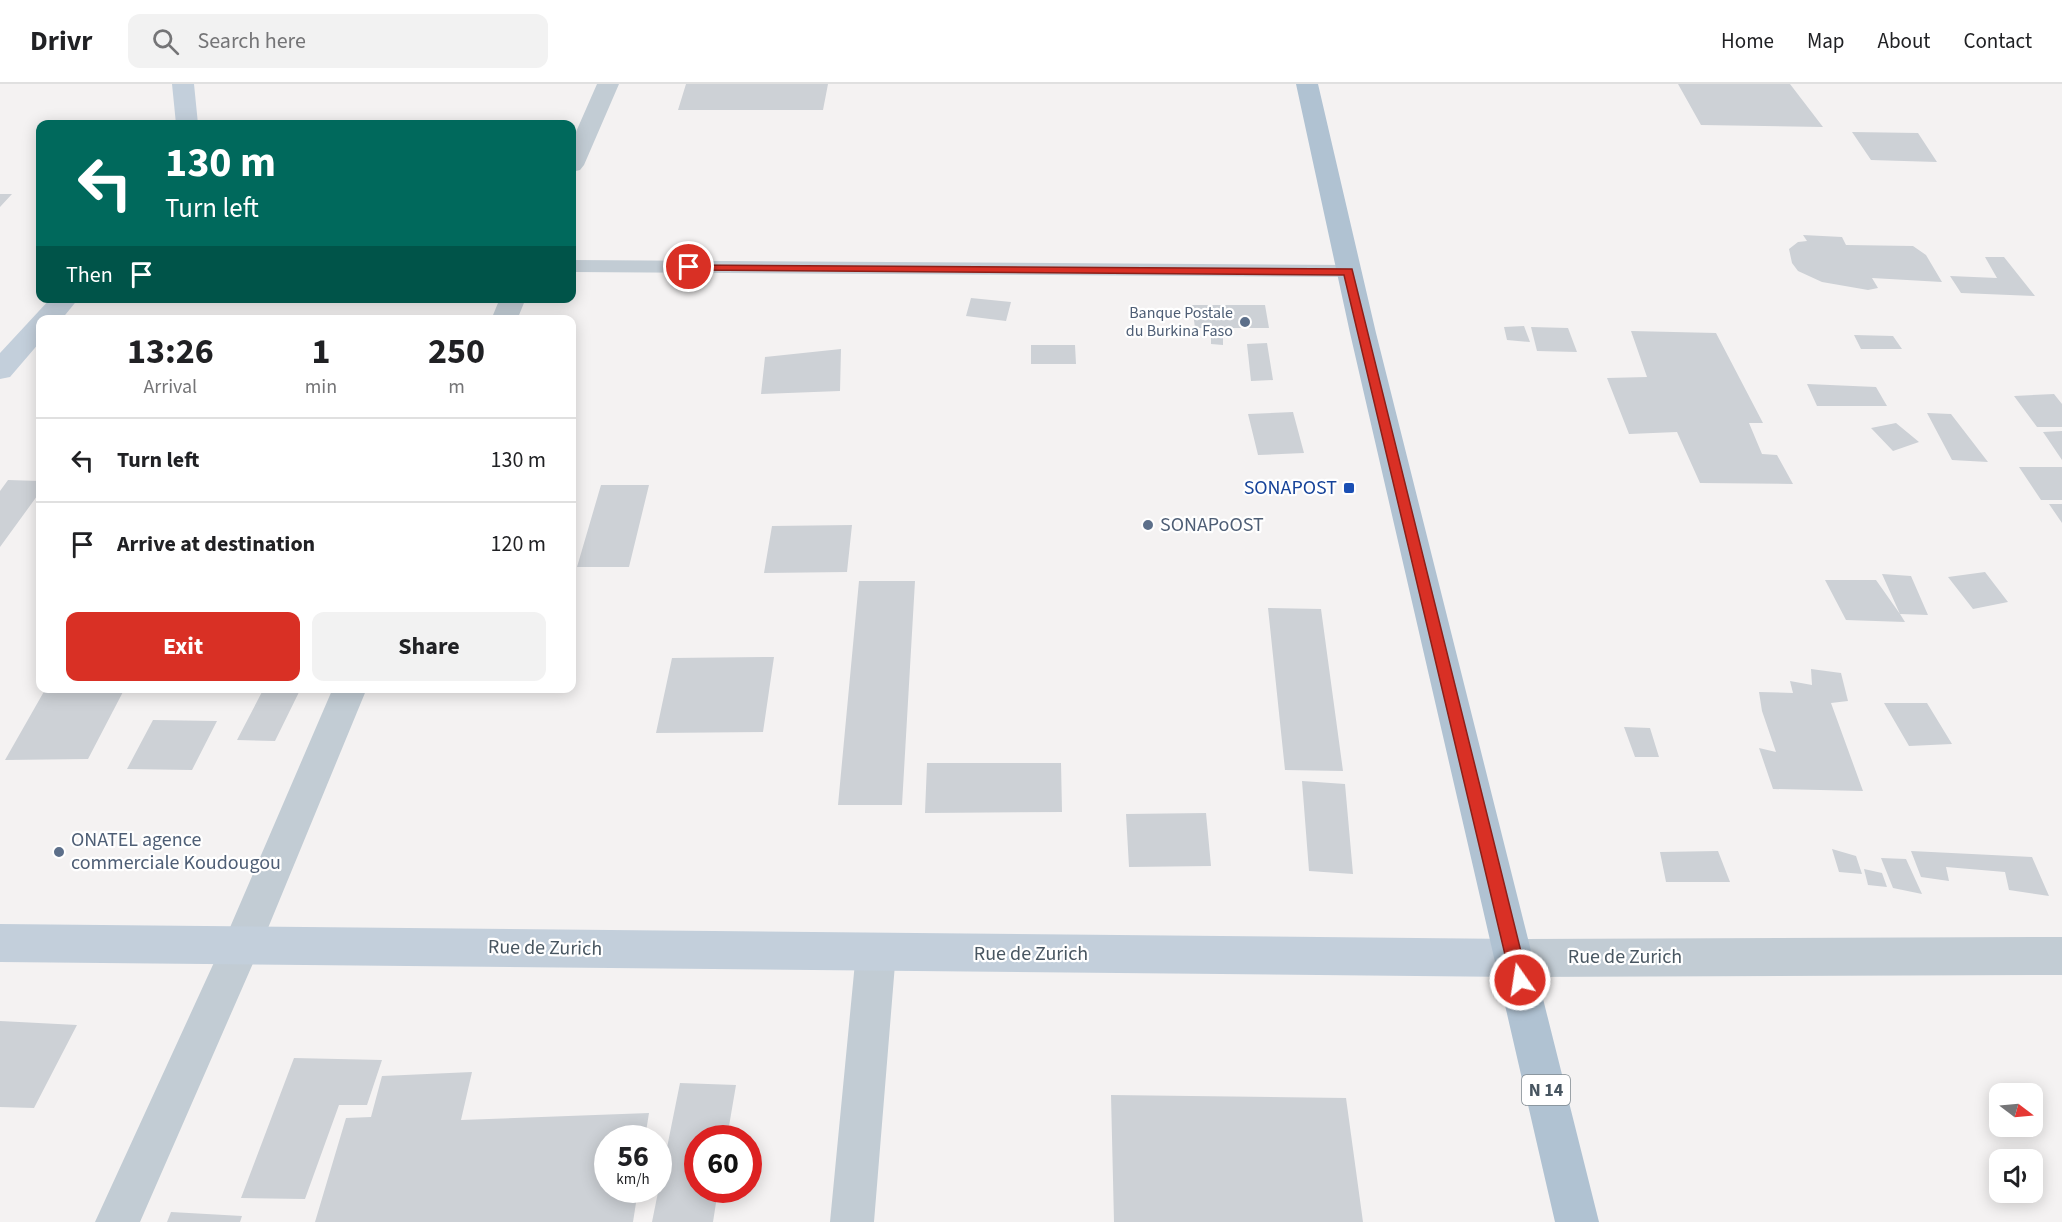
<!DOCTYPE html>
<style>
:root{--surface:#fff;--page:#f2f2f2;--text:#202124;--muted:#757577;--line:#e0e0e0;--accent:#d93025}
body{margin:0;font-family:"Source Sans 3",sans-serif;background:var(--page);color:var(--text);height:100vh;display:flex;flex-direction:column;font-size:22px;white-space:nowrap}
*{box-sizing:border-box;margin:0}
p{font-size:20px;color:var(--muted)}
.icon{flex:none;width:33px;height:33px;fill:none;stroke:currentColor;stroke-width:2;stroke-linecap:round;stroke-linejoin:round}
.map{position:relative;flex:1;overflow:hidden}
.panel{position:absolute;left:36px;top:231px;width:540px;height:378px;display:flex;flex-direction:column;background:var(--surface);border-radius:12px;box-shadow:0 3px 15px #0003}
.panel>*{flex:none}
.guide{position:absolute;left:36px;top:36px;width:540px;height:183px;border-radius:12px;box-shadow:0 3px 15px #0003;background:#00695c;color:#fff;overflow:hidden}
.needle{width:39px;rotate:106deg}
.tools{position:absolute;left:1989px;top:999px;display:grid;gap:12px}
.tools a{display:grid;place-items:center;width:54px;height:54px;border-radius:12px;background:var(--surface);box-shadow:0 3px 15px #0003;font-size:30px}
.speed{position:absolute;left:594px;top:1041px;display:flex;gap:12px;font-size:30px;font-weight:700;text-align:center}
.speed>*{display:grid;place-content:center;width:78px;height:78px;border-radius:50%;background:var(--surface);box-shadow:0 3px 15px #0003;line-height:1}
.speed small{font-size:15px;font-weight:400}
.speed .limit{border:9px solid #d22;background:#fff;color:#111}
.pin{position:absolute;display:grid;place-items:center;width:51px;height:51px;color:#fff;margin:-26px;border:3px solid #fff;border-radius:50%;box-shadow:0 2px 6px #0007}
.me{position:absolute;width:66px;margin:-33px;rotate:347deg;stroke-linejoin:round;filter:drop-shadow(0 0 4px #0008)}
.turn{display:flex;align-items:center;gap:21px;height:126px;padding:0 30px;font-size:27px}
.turn .icon{width:78px;height:78px;stroke-width:2.5}
.turn b{display:block;font-size:42px;line-height:51px}
.then{display:flex;align-items:center;height:57px;padding:0 30px;background:#0003;gap:12px;font-size:22px}
.eta{display:flex;justify-content:space-evenly;align-items:center;height:102px;text-align:center}
.eta b{font-size:36px;font-weight:700;line-height:42px}
.action{display:flex;gap:12px;margin-top:auto;padding:12px 30px}
.action a{flex:1;height:69px;border-radius:12px;background:var(--accent);color:#fff;font-size:24px;font-weight:700;line-height:69px;text-align:center}
.action a+a{background:var(--page);color:var(--text)}
ul{padding:0;list-style:none}
li{display:flex;align-items:center;gap:18px;height:84px;padding:0 30px;border-top:2px solid var(--line)}
li div{flex:1}
li b{display:block;font-size:22px}
li em{font-style:normal}
header{display:flex;align-items:center;gap:36px;box-sizing:border-box;height:84px;padding:0 30px;background:var(--surface);border-bottom:2px solid var(--line)}
header strong{font-size:28px}
nav{display:flex;gap:33px;margin-inline-start:auto;font-size:21px}
.search{width:420px;height:54px;background:var(--page);display:flex;align-items:center;gap:15px;box-sizing:border-box;padding:0 21px;border-radius:12px;color:var(--muted);font-size:22px}
.map>svg:first-child{display:block}
.building{fill:#cdd1d6}
.lines{fill:none;stroke-linecap:round;stroke-linejoin:round}
.lane{fill:#c2ccd4;fill-rule:evenodd}
.street{fill:#c2ccd4;fill-rule:evenodd}
.secondary{fill:#c3cfdb;fill-rule:evenodd}
.primary{fill:#b0c2d2;fill-rule:evenodd}
.route{fill:#d93025;stroke:#8d1f18;stroke-width:1.5}
.service-dot{fill:#5c6f8a;stroke:#fff;stroke-width:2}
.transit-dot{fill:#1a4fb4;stroke:#fff;stroke-width:2}
.labels{text-anchor:middle;dominant-baseline:central;stroke-width:4.5;stroke-linejoin:round;paint-order:stroke}
.far-service-label{font-size:16px;fill:#4e5e75;stroke:#fff;text-anchor:end}
.shield{fill:#fff;stroke:#7f8990;stroke-width:1.5}
.shield-label{font-size:18px;font-weight:bold;fill:#485661}
.transit-label{font-size:20px;fill:#164399;stroke:#fff;text-anchor:end}
.service-label{font-size:20px;fill:#4e5e75;stroke:#fff;text-anchor:start}
.street-label{font-size:20px;fill:#485661;stroke:#fff}
</style>
<header>
<strong>Drivr</strong>
<div class="search"><svg class="icon" aria-label="search" viewBox="0 0 24 24"><circle cx="10" cy="10" r="6"/><path d="M15 15l6 6"/></svg>Search here</div>
<nav><a>Home</a><a>Map</a><a>About</a><a>Contact</a></nav>
</header>
<div class="map">
<svg width="2062" height="1138" viewBox="0 0 2062 1138">
<rect width="100%" height="100%" fill="#f4f2f2"/>
<!-- building -->
<path class="building" d="M686,0h142l-5,26h-145z
M1678,0h112l33,43 -122,-2z
M1852,48l66,1 19,29 -66,-2z
M0,110h12l-12,13z
M1803,151l39,2 4,8 67,1 13,9 16,27 -70,-4 6,10 -10,2 -46,-8 -24,-11 -6,-8 -3,-14 9,-7 9,-1z
M1985,173h19l31,39 -74,-3 -11,-17 47,2z
M971,214l40,4 -5,19 -40,-5z
M1192,221h73l4,23h-74z
M1524,242l6,16 -23,-2 -3,-13z
M1531,243l37,1 9,24 -40,-1z
M1631,247l85,2 47,90h-14l13,31 15,1 16,29 -93,-1 -23,-51 -48,2 -22,-56 40,-1z
M1854,251l39,1 9,13h-41z
M1211,252h12v9l-12,-1z
M1267,259l6,37 -22,1 -4,-37z
M1031,261h44l1,19h-45z
M841,265l-1,42 -79,3 4,-37z
M1807,300l69,3 11,19h-70z
M2054,310l8,10v23h-25l-23,-31z
M1293,328l11,41 -46,2 -10,-41z
M1927,329l24,1 37,48 -36,-2z
M1896,339l23,19 -26,9 -22,-23z
M2062,347v29l-19,-28z
M2019,383h43v33h-21z
M8,396l32,1v11l-40,55v-56z
M601,401h48l-20,82h-52z
M2049,420h13v19z
M852,441l-5,47 -83,1 8,-47z
M1985,488l23,30 -35,7 -25,-32z
M1882,490l29,2 17,39 -28,-1 5,8 -59,-2 -21,-40h51l24,34z
M859,497h56l-13,224h-64z
M1268,524l53,1 22,162 -58,-1z
M774,573l-11,75 -107,1 16,-75z
M1811,585l30,4 7,28 -17,2 32,88 -90,-2 -14,-41 17,4 -14,-41 -3,-19 34,1 -3,-12 22,4z
M46,604h79l-37,71 -83,1z
M264,604h37l-26,53 -38,-1z
M1884,619h43l25,41 -43,2z
M153,636l64,1 -25,49 -65,-1z
M1624,643l26,1 9,29h-24z
M927,679h134l1,49 -137,1z
M1302,697l43,3 8,90 -44,-3z
M1206,729l5,53 -82,1 -3,-53z
M1832,765l24,7 6,18 -23,-2z
M1718,767l12,31h-64l-6,-30z
M1911,767l121,6 17,39 -40,-6 -4,-18 -59,-5 3,14 -28,-4z
M1881,774l25,1 16,35 -29,-6z
M1864,785l18,4 5,14 -19,-2z
M0,937l77,4 -43,83 -34,-1z
M294,974l88,2 -15,45h-28l-34,94 -64,-1z
M472,988l-11,48 188,-7 -4,25h-37v52h30l-5,32h-318l31,-104 25,-1 11,-41z
M680,999l56,2 -9,53h-29v52h20l-5,32h-61z
M1111,1011l235,3 17,124h-249z
M171,1128l71,4 -2,6h-73z"/>
<g class="lines">
<!-- lane -->
<path class="lane" d="M572,176l776,5 7,1 3,5 -3,5 -7,1 -776,-5z"/>
<!-- street -->
<path class="street" d="M597,0h22l-35,81 -4,5 -8,2v-31z
M500,214h26l-9,22h-26z
M333,604h34l-106,257 -121,277h-45l133,-290z
M876,849l14,6 6,13 -22,270h-44l26,-270 6,-13z
M2062,853v38l-548,2 -14,-6 -6,-13 6,-13 14,-6z"/>
<!-- secondary -->
<path class="secondary" d="M172,0h22l4,40h-22z
M51,214h28l-18,22h-21v22l-30,35 -10,2v-26z
M0,840l1514,15 14,6 6,13 -6,13 -14,6 -1514,-15z"/>
<!-- primary -->
<path class="primary" d="M1296,0h22l58,249 223,889h-44l-205,-889z"/>
</g>
<!-- route -->
<path class="route" d="M686,181l666,4 176,711 -3,5 -5,3 -6,-3 -3,-5 -167,-705 -655,-5 -3,-1z"/>
<!-- markers -->
<g class="service-dot">
<circle cx="1245" cy="238" r="6"/>
<circle cx="1148" cy="441" r="6"/>
<circle cx="59" cy="768" r="6"/>
</g>
<rect class="transit-dot" x="1343" y="398" width="12" height="12" rx="3"/>
<g class="labels">
<!-- far-service labels -->
<g class="far-service-label">
<text x="1233" y="229">Banque Postale<tspan x="1233" dy="18">du Burkina Faso</tspan></text>
</g>
<!-- shield labels -->
<rect class="shield" x="1522" y="991" width="48" height="30" rx="4.5"/>
<g class="shield-label">
<text x="1546" y="1006">N 14</text>
</g>
<!-- transit labels -->
<g class="transit-label">
<text x="1337" y="404">SONAPOST</text>
</g>
<!-- service labels -->
<g class="service-label">
<text x="1160" y="441">SONAPoOST</text>
<text x="71" y="756">ONATEL agence<tspan x="71" dy="23">commerciale Koudougou</tspan></text>
</g>
<!-- street labels -->
<g class="street-label">
<text transform="translate(545 864) rotate(1)">Rue de Zurich</text>
<text x="1031" y="870">Rue de Zurich</text>
<text x="1625" y="873">Rue de Zurich</text>
</g>
</g>
</svg>
<div class="tools">
<a><svg class="needle" viewBox="-14 -14 28 28"><path d="M0-13l5 13h-10z" fill="#e53935"/><path d="M0 13l5-13h-10z" fill="#757577"/></svg></a>
<a><svg class="icon" aria-label="sound" viewBox="0 0 24 24"><path d="M4 9h4l5-4v14l-5-4H4zM17 9q2 3 0 6"/></svg></a>
</div>
<div class="speed"><div>56<small>km/h</small></div><div class="limit">60</div></div>
<div class="pin" style="left:689px;top:183px;background:#d93025"><svg class="icon" aria-label="arrive" viewBox="0 0 24 24"><path d="M6 21V4h12l-3 4 3 4H6"/></svg></div>
<svg class="me" style="left:1520px;top:896px" viewBox="-20 -20 40 40"><circle r="17" fill="#d93025" stroke="#fff" stroke-width="3"/><path d="M0-11L8 9 0 5-8 9z" fill="#fff"/></svg>
<div class="guide">
<div class="turn"><svg class="icon" aria-label="left" viewBox="0 0 24 24"><path d="M17 20v-9H6M10 6l-5 5 5 5"/></svg><div><b>130 m</b>Turn left</div></div>
<div class="then">Then<svg class="icon" aria-label="arrive" viewBox="0 0 24 24"><path d="M6 21V4h12l-3 4 3 4H6"/></svg></div>
</div>
<section class="panel">
<div class="eta">
<div><b>13:26</b><p>Arrival</p></div>
<div><b>1</b><p>min</p></div>
<div><b>250</b><p>m</p></div>
</div>
<ul>
<li><svg class="icon" aria-label="left" viewBox="0 0 24 24"><path d="M17 20v-9H6M10 6l-5 5 5 5"/></svg><div><b>Turn left</b></div><em>130 m</em></li>
<li><svg class="icon" aria-label="arrive" viewBox="0 0 24 24"><path d="M6 21V4h12l-3 4 3 4H6"/></svg><div><b>Arrive at destination</b></div><em>120 m</em></li>
</ul>
<div class="action"><a>Exit</a><a>Share</a></div>
</section>
</div>
